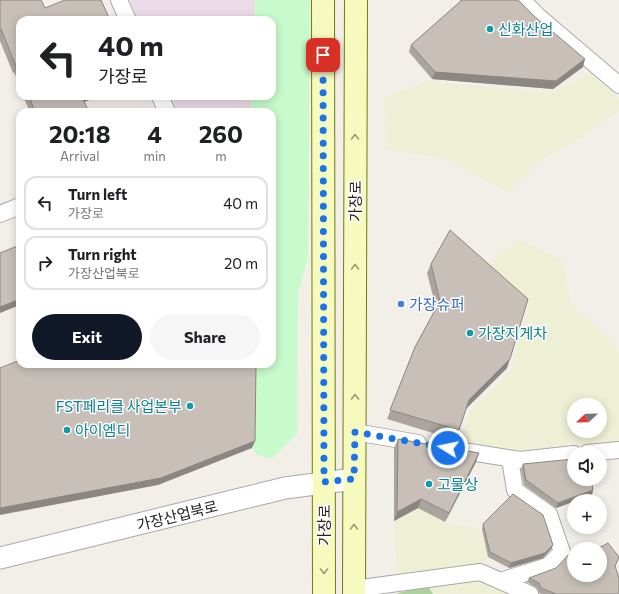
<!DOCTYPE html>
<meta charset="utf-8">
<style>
:root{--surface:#fff;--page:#f6f6f6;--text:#202124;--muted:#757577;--line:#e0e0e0;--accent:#111827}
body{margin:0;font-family:Commissioner,"Noto Sans KR",sans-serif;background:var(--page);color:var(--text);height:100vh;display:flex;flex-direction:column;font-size:15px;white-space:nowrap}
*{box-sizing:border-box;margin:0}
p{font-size:13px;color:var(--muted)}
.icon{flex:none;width:22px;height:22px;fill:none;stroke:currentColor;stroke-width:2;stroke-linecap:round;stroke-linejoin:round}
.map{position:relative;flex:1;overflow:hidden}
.details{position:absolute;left:16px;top:108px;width:260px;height:260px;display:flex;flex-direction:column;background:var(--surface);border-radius:12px;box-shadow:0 2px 10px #0003}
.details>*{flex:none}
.top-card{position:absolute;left:16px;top:16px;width:260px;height:84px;border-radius:12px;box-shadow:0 2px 10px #0003;background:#fff;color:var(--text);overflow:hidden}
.needle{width:26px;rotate:248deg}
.controls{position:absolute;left:567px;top:398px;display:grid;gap:8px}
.controls a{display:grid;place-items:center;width:40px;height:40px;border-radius:50%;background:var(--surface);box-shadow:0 2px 10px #0003;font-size:20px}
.pin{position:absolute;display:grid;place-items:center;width:34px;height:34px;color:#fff;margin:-17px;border-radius:8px;box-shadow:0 2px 6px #0006}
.me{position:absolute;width:44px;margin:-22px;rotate:280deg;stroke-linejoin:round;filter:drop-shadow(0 0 3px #0008)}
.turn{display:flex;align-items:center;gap:14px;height:84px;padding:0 16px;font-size:18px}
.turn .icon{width:52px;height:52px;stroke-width:2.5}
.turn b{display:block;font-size:28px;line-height:34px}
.eta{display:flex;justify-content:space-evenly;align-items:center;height:68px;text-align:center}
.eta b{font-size:24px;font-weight:700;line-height:28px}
.primary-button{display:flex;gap:8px;margin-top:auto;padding:8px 16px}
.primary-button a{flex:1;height:46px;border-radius:24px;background:var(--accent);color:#fff;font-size:16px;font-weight:700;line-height:46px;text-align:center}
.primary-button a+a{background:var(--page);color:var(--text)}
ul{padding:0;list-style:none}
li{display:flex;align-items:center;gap:12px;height:54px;margin:0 8px 6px;padding:0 8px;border:2px solid var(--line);border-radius:12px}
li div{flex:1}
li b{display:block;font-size:15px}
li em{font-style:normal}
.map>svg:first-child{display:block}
.industrial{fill:#ebdbe8}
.farmland{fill:#eef0d5;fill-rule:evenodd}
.forest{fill:#add19e}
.park{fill:#c8facc}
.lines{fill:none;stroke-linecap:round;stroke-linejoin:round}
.minor-casing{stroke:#a9a9a9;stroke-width:18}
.tertiary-casing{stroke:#a9a9a9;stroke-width:23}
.secondary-casing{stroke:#707d05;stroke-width:24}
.minor{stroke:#fff;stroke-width:16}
.tertiary{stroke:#fff;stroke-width:21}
.secondary{stroke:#f7fabf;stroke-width:22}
.wall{fill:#aba49e}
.shaded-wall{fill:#8b8681}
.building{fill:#c7bfb8;stroke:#8b8681}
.oneway{stroke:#979978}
.route{stroke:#1a73e8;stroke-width:7;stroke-dasharray:0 12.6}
.culture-dot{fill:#0f9aa8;stroke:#fff;stroke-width:1.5}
.shop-dot{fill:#3f7fe0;stroke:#fff;stroke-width:1.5}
.labels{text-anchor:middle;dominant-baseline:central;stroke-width:3;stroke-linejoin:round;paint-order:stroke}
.culture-label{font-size:15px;fill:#0d838f;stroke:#fff;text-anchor:start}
.street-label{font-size:15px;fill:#222;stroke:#fff}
.shop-label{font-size:15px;fill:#366cbe;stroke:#fff;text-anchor:start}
</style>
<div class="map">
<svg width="619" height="594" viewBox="0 0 619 594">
<rect width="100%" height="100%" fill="#f2efe9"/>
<!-- industrial -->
<path class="industrial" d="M130,0h125l-1,20h-116z
M169,96h81v16h-74z"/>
<!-- farmland -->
<path class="farmland" d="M590,73l29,26v11l-36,27 -42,22 -34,34 -57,-33 -64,-11 -2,-51 44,-17 124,12z
M519,239l44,22 8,43 41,37 7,12v88l-34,3 -72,7 -54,-9 13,-34 38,-36 19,-66 -39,-43zM574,405h26v26h-26z
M418,508l29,15 35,6 6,28 -10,10 -81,12 -3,-58z
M478,576l39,18h-84l-5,-8z"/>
<!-- forest -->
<path class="forest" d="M428,586l5,8h-35v-1z"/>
<!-- park -->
<path class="park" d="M255,0h55l-2,258 -10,35 -1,141 -25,25 -15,-4 -5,-7 1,-84h19v-252h-22v-16h22v-76h-18z"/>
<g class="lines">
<!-- minor casing -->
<g class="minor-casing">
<path id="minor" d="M119,0l9,20
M522,0l16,16 81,69
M160,96l7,16
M0,214l20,-8
M355,432l63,11
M457,450l63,10 54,-6
M587,453l32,-3
M500,581l48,-15 14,-14 -13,-38 -34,-24 -5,-31
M354,589l126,-17 50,22"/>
</g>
<!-- tertiary casing -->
<g class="tertiary-casing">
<path id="tertiary" d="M0,558l285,-70 69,-9"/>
</g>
<!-- secondary casing -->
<g class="secondary-casing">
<path id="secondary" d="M323,0l1,594
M354,594l2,-594"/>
</g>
<!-- minor -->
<use href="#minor" class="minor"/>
<!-- tertiary -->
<use href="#tertiary" class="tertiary"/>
<!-- secondary -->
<use href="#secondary" class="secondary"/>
</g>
<!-- wall -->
<path class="wall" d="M0,0l20,20v67l-6,-15 -1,1 -13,-32z
M460,0h58l65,67 -30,22 -121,-10 -23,-27 2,-7 49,-43z
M23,96h76l-15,6 5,10h-59z
M431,264l76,104 -41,40 -10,32 -69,-21 28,-72 21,-39 -9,-35z
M398,439l81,14 -3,9 -31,60 -27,-14 -24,13v-73z
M523,464l70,26 -1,5 -36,13 -32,-23 -3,-16z
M483,524l70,21 -2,4 -8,9 -34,10 -21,-11 -6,-28z
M617,562l-2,5 4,27h-77l-3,-1 -2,-5 -10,-6 2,-4 45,-3z"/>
<!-- shaded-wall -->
<path class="shaded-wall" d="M585,59l-2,8 -30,22 -121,-10 3,-7z
M17,65l-3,7 -1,1 3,-7z
M84,96h15l-20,8 3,-7z
M20,299v6l-20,8v-6z
M510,359l-3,9 -41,41 3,-9z
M255,441l-3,7 -94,37 -158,30v-7z
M479,453l-3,9 -31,60 4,-9z
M593,490l-1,5 -36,13 2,-5z
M421,499l-3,9 -24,13 3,-9z
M553,545l-2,4 -8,9 -34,10 2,-5z"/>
<!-- building -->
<path class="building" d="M0,0h41l4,8 20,-8h36l9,20h-90v53l-3,-8 -1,1 -15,-37h-1z
M462,0h56l16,16 51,43 -29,22 -121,-9 -24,-27z
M29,96h55l-2,1 7,15h-54z
M450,230l78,69 -18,60 -41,41 -10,30 -69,-20 25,-63 25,-46 -9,-37z
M20,245v54l-20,8v-54z
M20,360v4h236l-1,77 -94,37 -161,30v-140z
M398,439l81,14 -30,60 -28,-14 -24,13z
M574,459v20h17l2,11 -35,13 -32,-23 -3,-16z
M513,494l30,21 10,30 -8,8 -34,10 -21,-11 -7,-28z
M608,543l11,14 -4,9 4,12v16h-63l-15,-6 -2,-5 -10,-5 27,-10 17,-18 1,1v24h26v-26h-3z"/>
<!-- one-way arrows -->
<defs><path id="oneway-chevron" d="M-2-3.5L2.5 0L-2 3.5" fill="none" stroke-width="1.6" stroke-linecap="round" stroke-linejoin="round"/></defs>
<g class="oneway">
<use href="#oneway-chevron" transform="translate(355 137) rotate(-90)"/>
<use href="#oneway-chevron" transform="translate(355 267) rotate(-90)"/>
<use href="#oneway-chevron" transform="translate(355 397) rotate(-90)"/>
<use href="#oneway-chevron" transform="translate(354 527) rotate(-90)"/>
<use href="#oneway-chevron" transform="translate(324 571) rotate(90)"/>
</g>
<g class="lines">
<!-- route -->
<path class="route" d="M323,55l1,427 30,-3 1,-47 93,16"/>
</g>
<!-- markers -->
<g class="culture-dot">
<circle cx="490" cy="29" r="4"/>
<circle cx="470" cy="333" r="4"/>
<circle cx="190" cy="406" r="4"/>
<circle cx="67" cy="430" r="4"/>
<circle cx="429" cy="484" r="4"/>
</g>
<circle class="shop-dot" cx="401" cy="304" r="4"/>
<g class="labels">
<!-- culture labels -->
<g class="culture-label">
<text x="498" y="29">신화산업</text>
<text x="478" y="333">가장지게차</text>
<text x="182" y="406" text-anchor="end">FST페리클 사업본부</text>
<text x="75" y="430">아이엠디</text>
<text x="437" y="484">고물상</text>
</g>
<!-- street labels -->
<g class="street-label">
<text transform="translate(355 201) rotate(-90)">가장로</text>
<text transform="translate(177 515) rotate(-14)">가장산업북로</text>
<text transform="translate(324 525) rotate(-90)">가장로</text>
</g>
<!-- shop labels -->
<g class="shop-label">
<text x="409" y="304">가장슈퍼</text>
</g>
</g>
</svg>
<div class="controls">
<a><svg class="needle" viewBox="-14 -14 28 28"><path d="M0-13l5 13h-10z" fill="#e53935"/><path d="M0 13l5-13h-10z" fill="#757577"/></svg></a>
<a><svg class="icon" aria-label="sound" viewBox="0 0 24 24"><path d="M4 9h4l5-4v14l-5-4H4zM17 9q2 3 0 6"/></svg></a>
<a>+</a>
<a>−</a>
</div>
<div class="pin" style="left:323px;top:55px;background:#d93025"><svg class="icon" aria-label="arrive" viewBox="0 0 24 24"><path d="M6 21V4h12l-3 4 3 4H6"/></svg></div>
<svg class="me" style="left:448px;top:448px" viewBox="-20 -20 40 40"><circle r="17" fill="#1a73e8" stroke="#fff" stroke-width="3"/><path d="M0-11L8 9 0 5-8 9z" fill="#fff"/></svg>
<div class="top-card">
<div class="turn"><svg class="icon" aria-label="left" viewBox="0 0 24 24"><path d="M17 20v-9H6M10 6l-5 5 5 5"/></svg><div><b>40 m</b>가장로</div></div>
</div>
<section class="details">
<div class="eta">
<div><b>20:18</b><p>Arrival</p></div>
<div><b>4</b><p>min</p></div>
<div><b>260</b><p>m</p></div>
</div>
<ul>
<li><svg class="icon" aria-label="left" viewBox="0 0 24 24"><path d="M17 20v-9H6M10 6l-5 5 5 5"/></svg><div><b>Turn left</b><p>가장로</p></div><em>40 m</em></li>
<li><svg class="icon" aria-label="right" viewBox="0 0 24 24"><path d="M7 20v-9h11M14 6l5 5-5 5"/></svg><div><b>Turn right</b><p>가장산업북로</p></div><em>20 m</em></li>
</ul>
<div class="primary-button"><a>Exit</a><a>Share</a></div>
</section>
</div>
